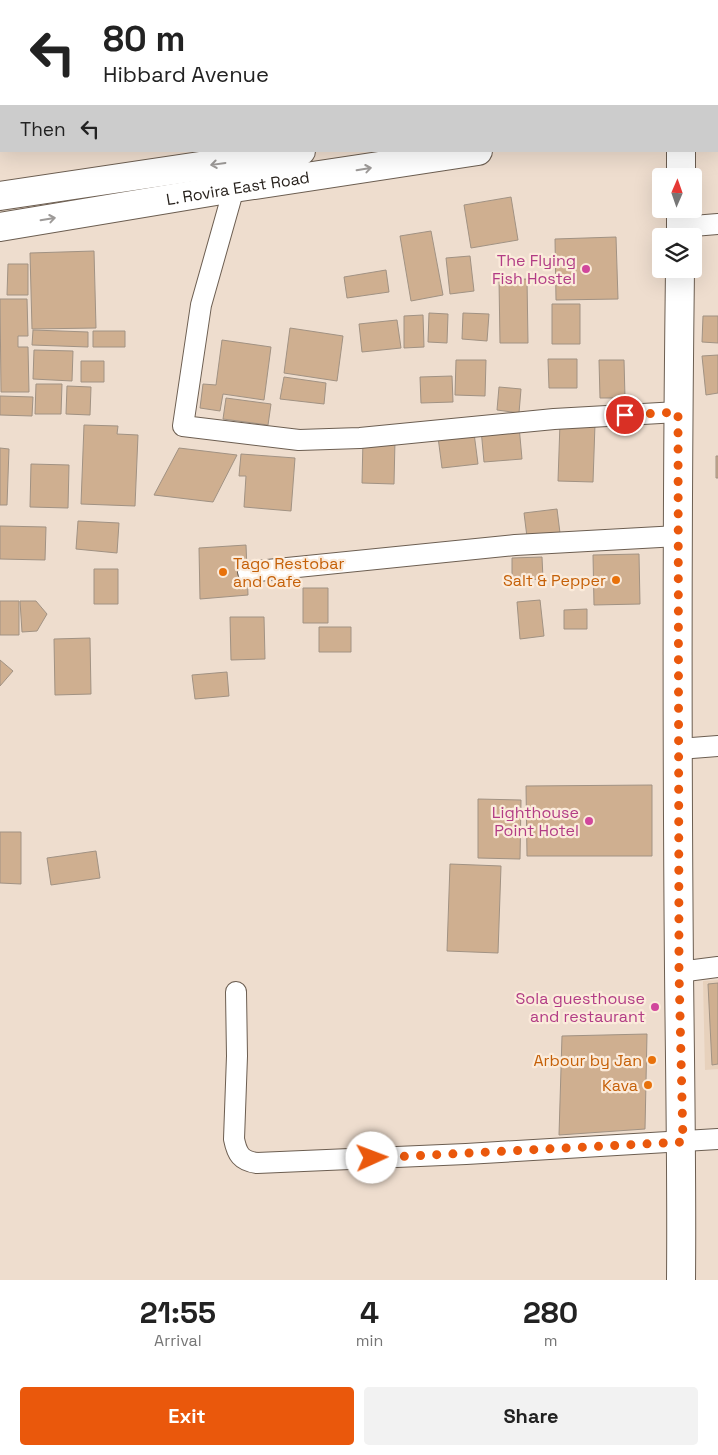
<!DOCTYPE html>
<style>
:root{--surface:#fff;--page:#f2f2f2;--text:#222;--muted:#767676;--accent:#ea580c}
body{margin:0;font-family:"Space Grotesk",sans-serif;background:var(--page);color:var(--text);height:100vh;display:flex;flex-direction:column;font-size:19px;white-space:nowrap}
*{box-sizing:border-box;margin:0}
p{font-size:16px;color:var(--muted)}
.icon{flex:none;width:28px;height:28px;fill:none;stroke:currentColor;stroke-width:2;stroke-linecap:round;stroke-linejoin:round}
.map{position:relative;height:1280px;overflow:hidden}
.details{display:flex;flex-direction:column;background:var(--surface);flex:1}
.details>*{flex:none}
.hud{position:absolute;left:0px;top:0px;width:719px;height:152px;box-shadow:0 5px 20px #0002;background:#fff;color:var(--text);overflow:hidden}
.needle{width:32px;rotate:2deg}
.buttons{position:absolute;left:652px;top:168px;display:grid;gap:10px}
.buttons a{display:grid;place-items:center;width:50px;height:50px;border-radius:5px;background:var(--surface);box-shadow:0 5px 20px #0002;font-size:25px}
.pin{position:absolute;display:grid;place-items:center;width:42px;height:42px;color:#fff;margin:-21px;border:2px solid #fff;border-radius:50%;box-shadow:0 1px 5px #0007}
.me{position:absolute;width:55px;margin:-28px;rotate:88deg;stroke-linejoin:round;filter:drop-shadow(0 0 4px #0008)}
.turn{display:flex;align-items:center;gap:18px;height:105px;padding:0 20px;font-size:22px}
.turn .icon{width:65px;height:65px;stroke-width:2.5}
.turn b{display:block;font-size:35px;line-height:42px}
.then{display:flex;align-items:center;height:48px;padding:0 20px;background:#0003;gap:10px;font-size:19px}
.eta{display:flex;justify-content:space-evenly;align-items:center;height:85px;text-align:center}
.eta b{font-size:30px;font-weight:700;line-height:35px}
.primary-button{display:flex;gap:10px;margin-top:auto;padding:10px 20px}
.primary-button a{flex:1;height:58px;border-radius:5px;background:var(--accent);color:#fff;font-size:20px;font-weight:700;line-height:58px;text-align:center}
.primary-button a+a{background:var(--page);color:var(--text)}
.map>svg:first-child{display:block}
.built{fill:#e7d1bc}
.building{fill:#cfaf90;stroke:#a19283}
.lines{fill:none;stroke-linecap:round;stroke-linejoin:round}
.minor-casing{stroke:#6c5e51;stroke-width:22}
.tertiary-casing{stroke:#6c5e51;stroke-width:26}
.secondary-casing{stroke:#6c5e51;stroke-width:30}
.minor{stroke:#fff;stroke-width:20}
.tertiary{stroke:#fff;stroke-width:24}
.secondary{stroke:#fff;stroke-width:28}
.oneway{stroke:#9d9a98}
.route{stroke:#ea580c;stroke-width:9;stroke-dasharray:0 16.2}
.hotel-dot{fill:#d1479c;stroke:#fbebdb;stroke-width:2}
.food-dot{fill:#e8710a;stroke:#fbebdb;stroke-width:2}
.labels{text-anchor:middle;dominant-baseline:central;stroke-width:4.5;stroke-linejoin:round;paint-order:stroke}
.street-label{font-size:16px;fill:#251f1a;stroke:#fbebdb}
.hotel-label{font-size:16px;fill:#b23c85;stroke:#fbebdb;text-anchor:end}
.food-label{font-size:16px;fill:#c56008;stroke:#fbebdb;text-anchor:end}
</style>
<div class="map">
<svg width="718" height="1280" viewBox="0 0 718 1280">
<rect width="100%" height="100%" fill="#eeddce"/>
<!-- built -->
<path class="built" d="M718,980v89l-13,1 -2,-89z"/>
<!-- building -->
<path class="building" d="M511,197l7,43 -47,8 -7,-43z
M431,231l12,64 -32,6 -11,-65z
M616,237l2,62 -62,1 -1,-61z
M94,251l2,77 -64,1 -2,-76z
M470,256l4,35 -24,3 -4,-36z
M8,264h20v31h-21z
M386,270l3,22 -42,6 -3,-21z
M527,279l1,64h-28l-1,-63z
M0,299h27l1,37h-10v11h10l1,45h-28z
M552,304h28v40h-28z
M429,313l19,1 -1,29 -19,-1z
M463,313l26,1 -2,27 -25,-2z
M423,315l1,32 -20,1v-32z
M703,316h15v27l-16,-1z
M397,320l4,28 -39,4 -3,-28z
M290,328l53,8 -6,45 -53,-8z
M33,330l55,2v15l-56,-2z
M93,331h32v16h-32z
M222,340l49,7 -7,53 -41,-6 -3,17 -20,-3 3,-24 13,1z
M34,350l39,1 -1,30 -39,-2z
M718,355v38l-12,2 -4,-39z
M548,359h29v29h-28z
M456,360h30l-1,36 -30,-1z
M599,360h25l1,38h-25z
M81,361h23v21h-23z
M452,376l1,26 -32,1 -1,-26z
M284,377l42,6 -2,21 -44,-5z
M36,384h26l-1,30h-26z
M67,386l24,1 -1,28 -24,-1z
M499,387l22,2 -2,24 -22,-3z
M0,396l33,1 -1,19 -32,-1z
M226,398l45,6 -3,21 -45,-6z
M560,423l35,1 -2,58 -35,-1z
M84,425l34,1 -1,8 21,1 -3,71 -54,-2z
M519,426l3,33 -38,3 -3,-33z
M474,433l4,31 -36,4 -4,-31z
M363,439l32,1 -1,44 -32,-1z
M0,448l9,1 -2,56h-7z
M179,448l58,7 -24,47 -59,-7z
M241,454l54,4 -4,53 -47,-4 2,-31h-7z
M716,456h2v22h-2z
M31,464l38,1 -1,43 -38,-1z
M557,509l3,24 -33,4 -3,-24z
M78,521l41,2 -2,30 -41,-4z
M0,526l46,1 -1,33 -45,-1z
M246,545l2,50 -48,4 -1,-51z
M639,554l1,50 -46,1 -1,-50z
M542,557l1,22 -31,1v-22z
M94,569h24v35h-24z
M303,588h25v35h-25z
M540,600l4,36 -24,3 -3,-37z
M0,601h19v34h-19z
M20,601h16l11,13 -10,17 -15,1z
M587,609v20h-23v-19z
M230,617h34l1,42 -34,1z
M319,627h32v25h-32z
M90,638l1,56 -36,1 -1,-56z
M0,660l13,11 -13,15z
M227,672l2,24 -34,3 -3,-24z
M652,785v71h-125l-1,-70z
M478,799l43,1 -1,59 -42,-1z
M0,832h21v52l-21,-1z
M96,851l4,27 -49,7 -4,-27z
M450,864l51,2 -3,87 -51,-2z
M718,983v81l-6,1 -4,-81z
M647,1034l-2,95 -86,6 3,-99z"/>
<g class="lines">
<!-- minor casing -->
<g class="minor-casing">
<path id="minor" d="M234,188l-33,117 -18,121 116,14 61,-2 194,-19 124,-7
M681,227l37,-3
M248,572l267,-27 163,-9
M679,749l39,-3
M679,972l39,-5
M236,992l1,64 -3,83c3,15 7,22 23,24l209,-9 252,-15"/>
</g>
<!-- tertiary casing -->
<g class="tertiary-casing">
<path id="tertiary" d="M678,0v1"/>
</g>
<!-- secondary casing -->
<g class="secondary-casing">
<g id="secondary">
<path d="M681,176v-25"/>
<path d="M0,196l301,-45"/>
<path id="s1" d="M0,227l234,-39 244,-37"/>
<path d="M681,236v-27"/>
<path d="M680,269c-3,233 -3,467 -1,701 1,103 3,207 2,310"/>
</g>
</g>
<!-- minor -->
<use href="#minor" class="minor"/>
<!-- tertiary -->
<use href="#tertiary" class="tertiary"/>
<!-- secondary -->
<use href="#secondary" class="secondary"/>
</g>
<!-- one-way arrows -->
<defs><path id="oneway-shaft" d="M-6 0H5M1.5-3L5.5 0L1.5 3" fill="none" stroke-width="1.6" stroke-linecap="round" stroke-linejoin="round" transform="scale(1.25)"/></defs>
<g class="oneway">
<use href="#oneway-shaft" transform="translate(218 164) rotate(172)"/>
<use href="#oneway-shaft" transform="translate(364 169) rotate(-9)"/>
<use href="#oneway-shaft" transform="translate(48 219) rotate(-9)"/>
</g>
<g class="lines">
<!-- route -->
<path class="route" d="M372,1158l311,-16 -4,-170 -1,-560 -53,3"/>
</g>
<!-- markers -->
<g class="hotel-dot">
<circle cx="586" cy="269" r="5"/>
<circle cx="589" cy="821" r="5"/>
<circle cx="655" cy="1007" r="5"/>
</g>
<g class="food-dot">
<circle cx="223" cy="572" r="5"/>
<circle cx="616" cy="580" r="5"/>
<circle cx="652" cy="1060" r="5"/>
<circle cx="648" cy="1085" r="5"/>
</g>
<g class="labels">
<!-- street labels -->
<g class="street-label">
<text stroke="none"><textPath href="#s1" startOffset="241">L. Rovira East Road</textPath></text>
</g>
<!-- hotel labels -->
<g class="hotel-label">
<text x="576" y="260">The Flying<tspan x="576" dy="18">Fish Hostel</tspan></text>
<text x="579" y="812">Lighthouse<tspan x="579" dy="18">Point Hotel</tspan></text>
<text x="645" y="998">Sola guesthouse<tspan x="645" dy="18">and restaurant</tspan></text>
</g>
<!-- food labels -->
<g class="food-label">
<text x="233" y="563" text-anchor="start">Tago Restobar<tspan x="233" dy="18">and Cafe</tspan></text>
<text x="606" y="580">Salt &amp; Pepper</text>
<text x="642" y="1060">Arbour by Jan</text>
<text x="638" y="1085">Kava</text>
</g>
</g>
</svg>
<div class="buttons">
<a><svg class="needle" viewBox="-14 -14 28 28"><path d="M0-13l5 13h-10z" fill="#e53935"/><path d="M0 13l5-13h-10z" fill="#767676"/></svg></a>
<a><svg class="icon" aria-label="layers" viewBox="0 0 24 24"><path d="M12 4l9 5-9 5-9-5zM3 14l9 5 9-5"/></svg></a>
</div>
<div class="pin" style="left:625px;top:415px;background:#d93025"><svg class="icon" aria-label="arrive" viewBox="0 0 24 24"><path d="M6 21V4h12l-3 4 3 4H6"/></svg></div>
<svg class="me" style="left:372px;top:1158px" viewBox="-20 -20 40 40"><circle r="19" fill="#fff"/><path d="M0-13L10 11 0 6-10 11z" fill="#ea580c"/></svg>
<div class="hud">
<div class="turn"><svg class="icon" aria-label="left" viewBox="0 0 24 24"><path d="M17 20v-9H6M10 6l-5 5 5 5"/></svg><div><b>80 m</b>Hibbard Avenue</div></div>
<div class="then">Then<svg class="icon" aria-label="left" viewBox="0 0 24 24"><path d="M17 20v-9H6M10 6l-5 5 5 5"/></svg></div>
</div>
</div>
<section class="details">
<div class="eta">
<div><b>21:55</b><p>Arrival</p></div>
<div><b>4</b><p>min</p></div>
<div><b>280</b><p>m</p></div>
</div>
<div class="primary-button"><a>Exit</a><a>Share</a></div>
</section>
